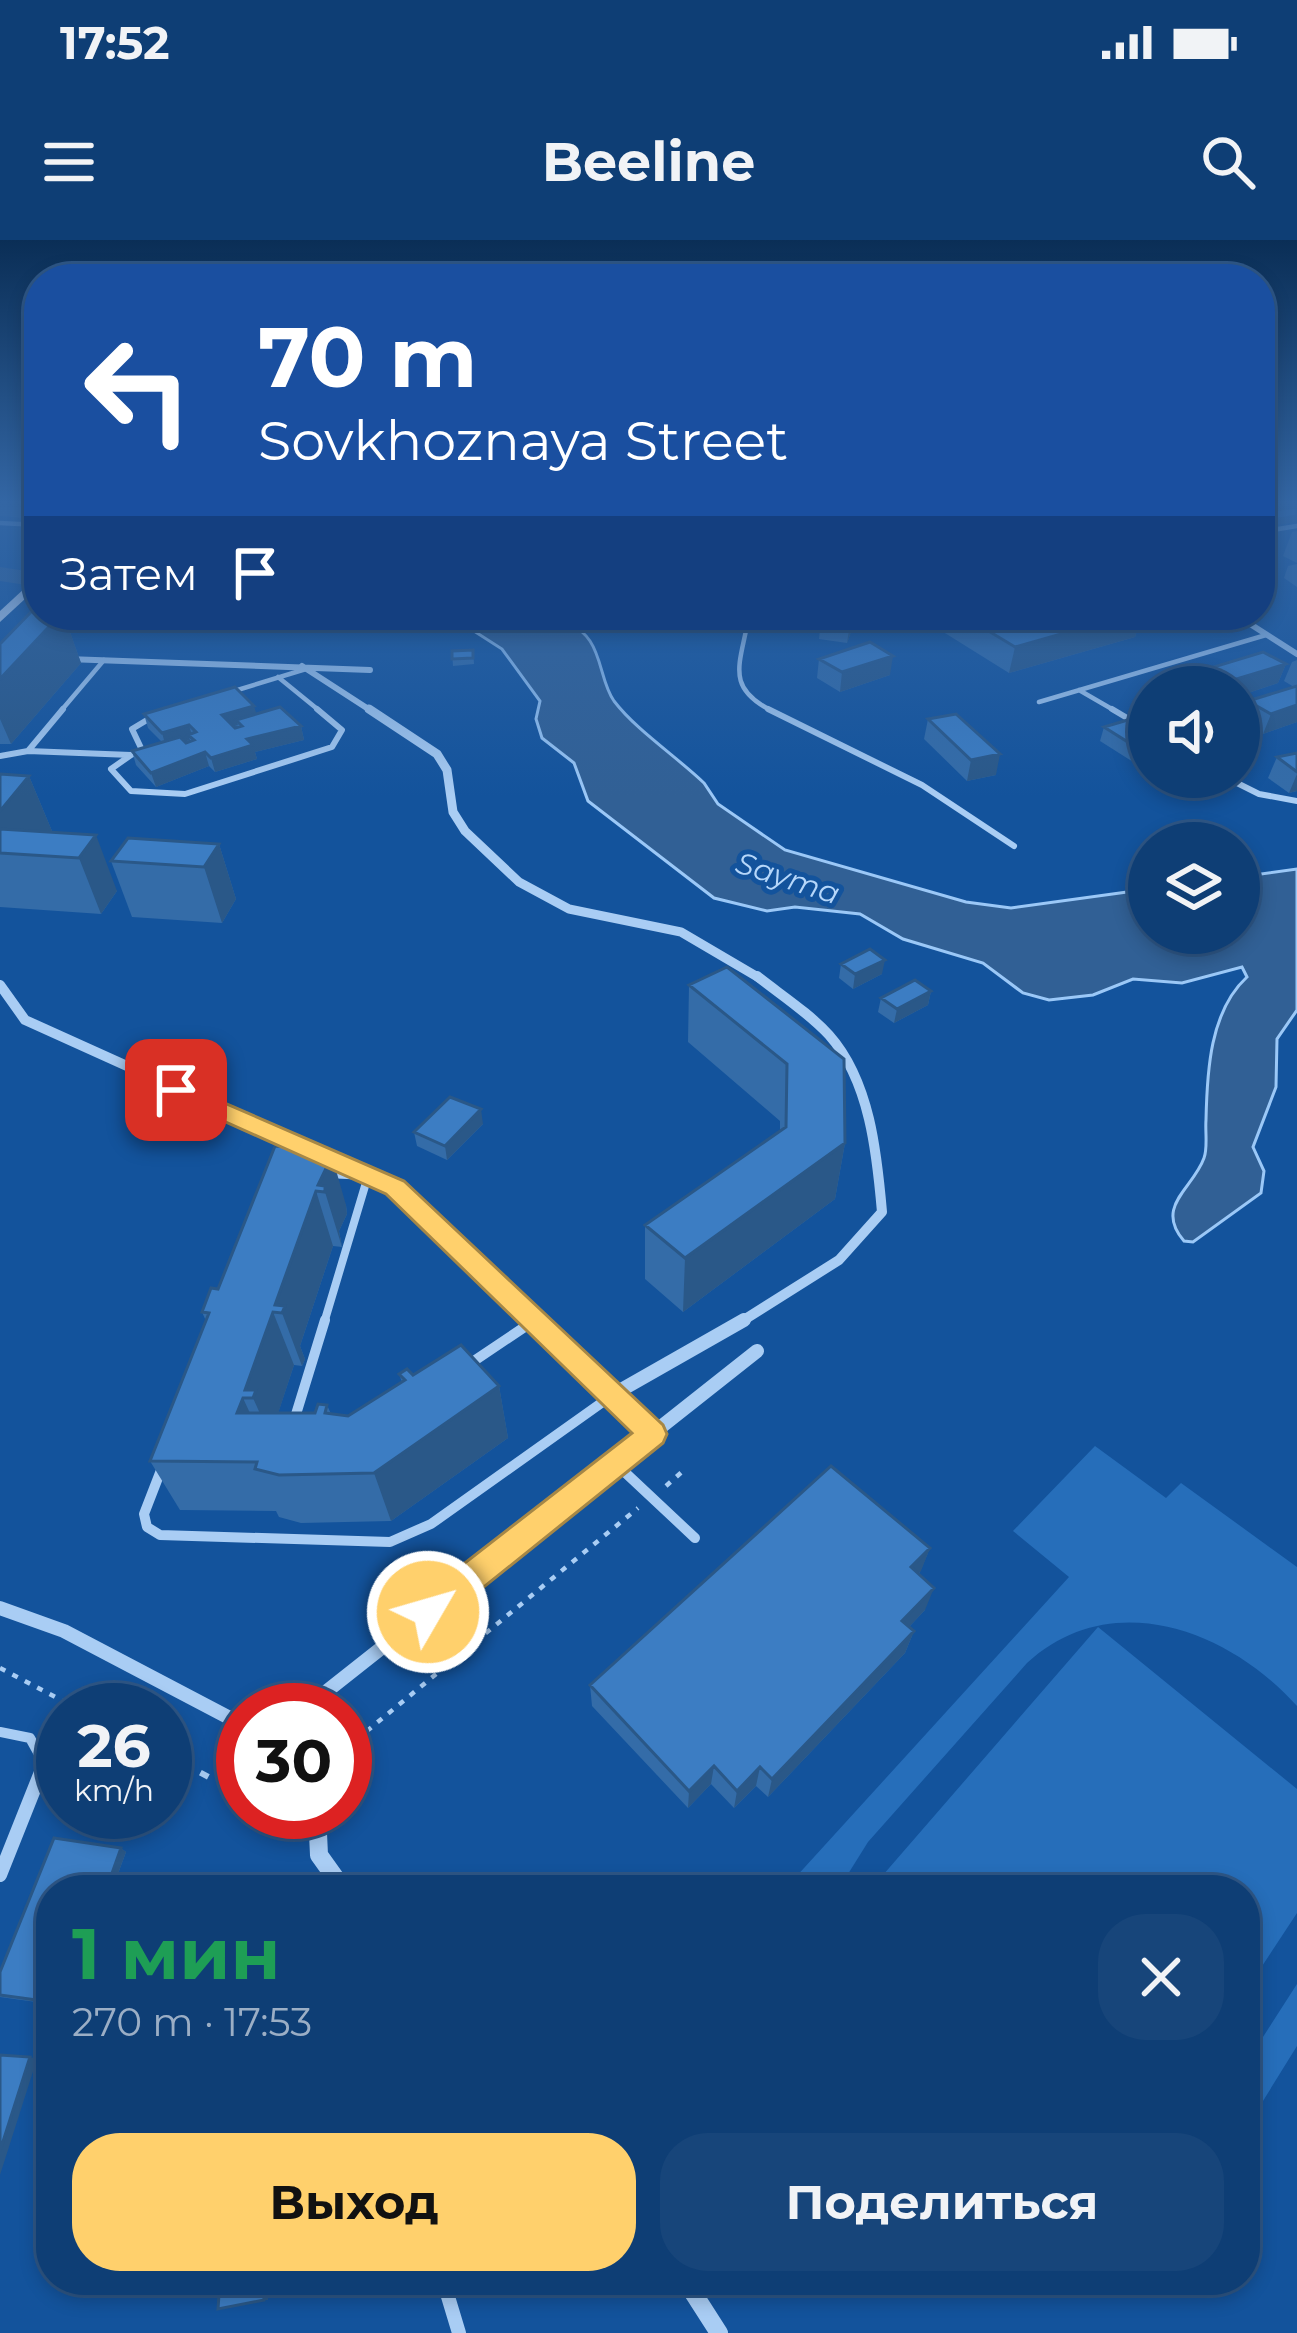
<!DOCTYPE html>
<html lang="ru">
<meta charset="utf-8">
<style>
:root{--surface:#0e3e75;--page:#17457a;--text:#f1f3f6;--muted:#9baec5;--line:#2e5787;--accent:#ffd06c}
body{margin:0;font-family:Montserrat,sans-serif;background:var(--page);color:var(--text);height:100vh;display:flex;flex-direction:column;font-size:45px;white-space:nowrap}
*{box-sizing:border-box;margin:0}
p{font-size:39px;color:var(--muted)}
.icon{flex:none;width:66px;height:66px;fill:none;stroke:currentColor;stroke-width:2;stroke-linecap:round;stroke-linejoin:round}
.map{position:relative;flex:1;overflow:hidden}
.panel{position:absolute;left:36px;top:1635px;width:1224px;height:420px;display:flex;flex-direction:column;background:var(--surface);border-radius:48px;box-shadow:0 6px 18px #0003,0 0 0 3px var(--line)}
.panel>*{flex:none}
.hud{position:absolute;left:24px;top:24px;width:1251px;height:366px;border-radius:48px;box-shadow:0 6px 18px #0003,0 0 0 3px var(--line);background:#1a4fa0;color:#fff;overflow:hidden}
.buttons{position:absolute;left:1128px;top:426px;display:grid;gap:24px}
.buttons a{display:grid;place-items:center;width:132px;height:132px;border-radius:50%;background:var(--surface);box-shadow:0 6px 18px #0003,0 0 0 3px var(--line);font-size:60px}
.speed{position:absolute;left:36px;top:1443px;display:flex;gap:24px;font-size:60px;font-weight:700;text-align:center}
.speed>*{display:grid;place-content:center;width:156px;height:156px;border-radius:50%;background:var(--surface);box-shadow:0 6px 18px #0003,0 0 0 3px var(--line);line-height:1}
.speed small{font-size:30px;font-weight:400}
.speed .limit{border:18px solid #d22;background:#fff;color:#111}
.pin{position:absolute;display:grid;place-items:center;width:102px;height:102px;color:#fff;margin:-51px;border-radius:24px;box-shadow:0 6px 18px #0006}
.me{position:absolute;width:132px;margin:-66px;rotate:52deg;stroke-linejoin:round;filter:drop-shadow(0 0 9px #0008)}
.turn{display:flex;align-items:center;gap:42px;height:252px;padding:0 36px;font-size:54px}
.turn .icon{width:156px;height:156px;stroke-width:2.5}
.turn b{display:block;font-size:84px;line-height:102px}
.then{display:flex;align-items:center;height:114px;padding:0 36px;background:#0003;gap:24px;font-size:45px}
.round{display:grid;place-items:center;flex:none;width:126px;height:126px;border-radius:48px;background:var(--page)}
.overview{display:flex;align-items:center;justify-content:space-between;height:204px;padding:0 36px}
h1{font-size:72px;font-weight:700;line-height:90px;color:#1e9e55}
.primary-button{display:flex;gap:24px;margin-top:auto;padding:24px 36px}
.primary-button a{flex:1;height:138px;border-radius:48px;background:var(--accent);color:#111;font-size:48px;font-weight:700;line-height:138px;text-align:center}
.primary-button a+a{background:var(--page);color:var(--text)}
.status{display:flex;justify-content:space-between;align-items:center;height:84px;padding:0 60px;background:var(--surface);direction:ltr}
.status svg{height:33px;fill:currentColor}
header{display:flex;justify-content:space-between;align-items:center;height:156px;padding:0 36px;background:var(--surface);font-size:54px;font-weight:700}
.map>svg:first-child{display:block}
.green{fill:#266eba}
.water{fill:#316095;stroke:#9bc8f7;stroke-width:3}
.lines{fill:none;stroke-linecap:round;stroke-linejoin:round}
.river{fill:#316095;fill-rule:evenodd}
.path-far1{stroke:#a9cdf4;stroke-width:4.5;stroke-dasharray:6 8;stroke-linecap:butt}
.path{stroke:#a9cdf4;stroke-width:6;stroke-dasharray:9 14;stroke-linecap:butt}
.lane-far4{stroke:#a9cdf4;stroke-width:4.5}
.lane-far3{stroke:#a9cdf4;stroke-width:6}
.lane-far2{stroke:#a9cdf4;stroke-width:8}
.lane-far1{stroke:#a9cdf4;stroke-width:10}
.lane{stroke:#a9cdf4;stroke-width:14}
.street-far4{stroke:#a9cdf4;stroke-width:6}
.street-far3{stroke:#a9cdf4;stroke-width:9}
.street-far2{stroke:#a9cdf4;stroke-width:10}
.street-far1{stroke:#a9cdf4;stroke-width:14}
.street{stroke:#a9cdf4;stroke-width:18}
.secondary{fill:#d9e9fd;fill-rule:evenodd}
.wall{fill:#346ca8}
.shaded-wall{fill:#2a5888}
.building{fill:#3c7dc3;stroke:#2a5888;stroke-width:3}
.route{fill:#ffd06c;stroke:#a68746;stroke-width:3}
.labels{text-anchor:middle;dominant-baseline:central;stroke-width:10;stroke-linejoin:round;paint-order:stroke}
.far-water-label{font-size:30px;font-style:italic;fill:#b6d7fa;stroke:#13539c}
</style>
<div class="status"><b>17:52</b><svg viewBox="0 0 49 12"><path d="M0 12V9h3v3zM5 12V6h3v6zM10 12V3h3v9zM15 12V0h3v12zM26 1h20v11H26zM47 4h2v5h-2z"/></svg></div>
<header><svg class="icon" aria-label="menu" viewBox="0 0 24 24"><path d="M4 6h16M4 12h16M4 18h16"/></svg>Beeline<svg class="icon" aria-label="search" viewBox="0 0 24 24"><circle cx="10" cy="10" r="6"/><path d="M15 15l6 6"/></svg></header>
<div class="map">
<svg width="1297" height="2093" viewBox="0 0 1297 2093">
<rect width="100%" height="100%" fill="#13539c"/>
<!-- green -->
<path class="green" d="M1095,1206l71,52 15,-15 116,84v139c-69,-77 -186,-120 -270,-43l-159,179 -30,48h-54l285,-313 -56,-46z
M1098,1387l199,162v124l-52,79v-102h-375z
M1297,1744v62l-52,84v-65z"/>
<!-- water -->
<path class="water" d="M449,375c42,0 113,-15 141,26 12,18 12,43 24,60 22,29 63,56 90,82l14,21 67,46 181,52 45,6 138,-19v44h90v-56l58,-8v141l-20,29 -1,48 -23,60 11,24 -3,22 -68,49 -9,-1c-30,-35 9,-52 20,-83 4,-10 1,-27 2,-38 1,-49 4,-109 41,-143l-5,-10 -60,16 -49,-4 -40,16 -44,5 -26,-7 -40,-30 -80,-24 -43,-25 -65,-7 -28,4 -53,-13 -126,-97 -14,-38 -32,-25 -6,-19 4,-18 -38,-52z"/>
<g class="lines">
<!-- river -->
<path class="river" d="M0,327l39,6v14l-39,-6z"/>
<!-- path-far1 -->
<path class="path-far1" d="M666,1246l18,-16
M0,1428l80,42
M345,1509l293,-241
M165,1514l21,11"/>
<!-- path -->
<path class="path" d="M180,1522l63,33"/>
<!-- lane-far4 -->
<path class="lane-far4" d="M0,283l39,2
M1260,292l37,-6
M749,375c-8,49 -26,72 25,97
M278,437l43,35
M1079,450l38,22
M231,452l75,-23
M1039,462l227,-67
M60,472l44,-52"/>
<!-- lane-far3 -->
<path class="lane-far3" d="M768,469l154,76 92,61
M1112,469l37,22
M28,511l103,4 11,-5 -10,-21 20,-12
M131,515l-20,14 20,22 54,3 147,-47 10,-17 -25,-21
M0,516l28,-5 35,-42
M1225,537l34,17 38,7"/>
<!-- lane-far2 -->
<path class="lane-far2" d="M324,1083l44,-147 -42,-2
M531,1083l4,-3"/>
<!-- lane-far1 -->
<path class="lane-far1" d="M465,1127l70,-47
M293,1184l32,-104
M615,1223l80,75
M163,1225l-19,49 3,13 13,8 230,7 41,-18 183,-130
M0,1492l30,6 15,27"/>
<!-- lane -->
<path class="lane" d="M0,1635l45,-113
M443,2040l16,53"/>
<!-- street-far4 -->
<path class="street-far4" d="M1236,375l61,39
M67,419l303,11
M302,426l71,46"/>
<!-- street-far3 -->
<path class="street-far3" d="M369,469l68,45 10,16 6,42 12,19 54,51 50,27 112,23 80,47"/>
<!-- street-far2 -->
<path class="street-far2" d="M0,745l25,35 370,167 142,136
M739,1083l100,-63 43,-48c-5,-58 -12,-131 -53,-177 -20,-22 -48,-40 -72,-59"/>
<!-- street-far1 -->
<path class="street-far1" d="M534,1080l119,114
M614,1154l130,-74
M0,1368l64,23 179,94
M303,1470l454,-359"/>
<!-- street -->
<path class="street" d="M317,1572l2,43 25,35
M685,2040l34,53"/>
<!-- secondary -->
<path class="secondary" d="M39,335v11l-39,36v-11z"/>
</g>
<!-- wall -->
<path class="wall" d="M0,264h39v15l-39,-3z
M1297,291v32l-14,-7 9,-24z
M1297,324v23l-13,-9 4,-12z
M39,375h25l17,48 -70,81h-11v-100z
M857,375l-10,28 -28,-4 2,-19z
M916,375h220l5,3 -6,19 -126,36z
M1177,375h46l-5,13 -11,3z
M473,410l1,14 -21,2 -1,-15z
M819,419l71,16 -50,17 -23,-14z
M1297,420v62l-34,12 -23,-12 8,-21 46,-14 -10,-6 8,-19z
M1286,424l-8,19 -39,13v-9h-47l5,-15z
M144,474h112l45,12 3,14 -49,12 2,7 -42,13 -6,-6 -53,21 -20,-22 -4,-14 30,-9 -14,-14z
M928,479l68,56 -29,6 -43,-42z
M1104,487l45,3v42l-49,-31z
M1297,513v38l-8,2 -21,-15 9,-21z
M0,534l29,2 23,55 -1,1 66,59 -16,23 -101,-7z
M1156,537h53l-2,6 -27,9z
M219,604l17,55 -14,24 -90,-6 -21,-56z
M841,724l41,10 -29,15 -14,-11z
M727,727l118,176 -10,56 -152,113 -38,-33v-54l135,-94v-10l-92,-79 1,-57z
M931,751l-3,14 -34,18 -16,-11 3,-14z
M483,884l-36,36 -30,-14 -3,-14z
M275,906l71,59 1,9 -8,17 3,16 -9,-1 -33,100 5,13 -3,7 -8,-1 -16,48h37l12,-8 4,9 17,2 54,-34 -3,-8 100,12 9,52 -117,83 -90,2 -22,-6 -3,-6 -96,-1 -30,-49 56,-140 -4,-9 16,-23z
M930,1308l-11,26 6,36 -16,17 5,4 -9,22 -137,144 -12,-11 -22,22 -23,-24 -23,24 -96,-102 -2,-21z
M54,1598l67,10 5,4 -14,38h-61v114l-51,-7v-25z"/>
<!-- shaded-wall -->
<path class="shaded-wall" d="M1260,264h37v1l-37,5z
M1297,276v6l-37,5v-5z
M60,375h4l17,48 -70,81 -11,-25v-40z
M853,375h4l-10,28 3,-20z
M1223,375l-5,13 -11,3 4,-13z
M1141,378l-6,19 -126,36 6,-26 99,-28z
M893,416l-3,19 -50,17 2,-20z
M1286,424l-8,19 -39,13v-9h-20l1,-3z
M1297,465v17l-34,12 8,-20z
M254,466l4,13 -22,1 2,5 -12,4 -4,-14z
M189,485l4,14 -5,-4 2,5 -24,7 -4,-14z
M301,486l3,14 -49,12 2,7 -42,13 -4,-14 36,-19z
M205,512l4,14 -53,21 -5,-14z
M1000,514l-4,21 -29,6 4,-21z
M1297,534v17l-8,2z
M29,536l23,55 -19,24 -33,-2v-42z
M1186,537h23l-2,6 -27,9z
M96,595l21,56 -16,23 -22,-56z
M219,604l17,55 -14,24 -18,-56z
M885,720l-3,14 -29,15 2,-15z
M931,751l-3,14 -34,18 3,-14z
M481,869l2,15 -36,36 -2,-14z
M845,903l-10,56 -152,113 2,-54z
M330,909l16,56 1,9 -8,17 3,16 -17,-55 -7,-7z
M316,951l17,55 -33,100 5,13 -3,7 -20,-53 -7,-8z
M273,1072l21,53 -21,64 3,20 -23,-51 -8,-8z
M499,1146l9,52 -117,83 -17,-48z
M243,1158l23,50 -29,-35z
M930,1308l-9,23 -19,19 9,-23z
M934,1348l-9,22 -31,33 8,-22z
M914,1391l-9,22 -137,144 4,-18z
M714,1526l-3,18 -23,24 1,-17z
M760,1527l-4,19 -22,22 3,-17z
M121,1608l5,4 -14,38h-6z
M30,1817l7,2 -37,116v-24z
M264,2040h5l-1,20h-4z"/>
<!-- building -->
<path class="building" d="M0,264h39v3l-39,-2z
M1297,267v9l-37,6v-10z
M32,371h7v4h21l-60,64v-35z
M823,375h30l-3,8 -29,-3z
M962,375h144l8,4 -99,28z
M1106,375h30l5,3 -29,8 2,-7z
M870,402l23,14 -51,16 -23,-13z
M473,410v8l-21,1v-8z
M1263,412l23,12 -66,20 -23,-12z
M1297,446v19l-26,9 -23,-13z
M235,447l19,19 -32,9 13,13 7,-2 -6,-6 44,-13 21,19 -54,13 6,6 -42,13 -6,-6 -54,21 -19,-22 48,-14 6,6 8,-3 -6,-5 8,-3 -7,-7 -27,8 -18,-19z
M956,474l44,40 -29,6 -43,-41z
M1131,479l18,11v4l-15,4 -3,6 -27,-17z
M1149,494v13l-15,-9z
M1297,513v19l-20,-15z
M0,534l29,2 -29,35z
M0,589l96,6 -17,23 -79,-5z
M128,598l91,6 -15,23 -93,-6z
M870,709l15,11 -30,14 -14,-10z
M727,727l117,92 1,84 -160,115 -40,-33 141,-98 1,-63 -98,-79z
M915,740l16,11 -34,18 -16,-11z
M450,857l31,12 -36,37 -31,-14z
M275,906l55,3 1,9 -13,27 7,1v6l-9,-1 -41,114 10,1 -3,7 -9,-1 -28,78h11l-3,8h-10l-6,15h78l3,-9 9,1 -2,8 23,3 57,-36 -6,-6 8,-5 6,6 48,-30 38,41 -125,87 -95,2 -24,-6 2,-7 -107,-1 59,-148 -7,-1 9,-24 7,1z
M831,1226l99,82 -19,19 23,21 -32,33 12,10 -142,148 -12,-12 -23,24 -23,-25 -25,25 -99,-106z
M54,1598l67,10 -15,42h-55v112l-51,-7v-23z
M0,1815l30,2 -30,94z
M220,2040h44v20l-46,9z"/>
<!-- sky -->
<linearGradient id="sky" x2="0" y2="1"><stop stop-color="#0a2e56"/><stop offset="0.47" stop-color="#3366a4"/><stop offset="1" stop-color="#3366a4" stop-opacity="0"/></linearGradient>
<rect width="1297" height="557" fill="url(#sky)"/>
<!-- route -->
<path class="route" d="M176,842l228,99 259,244 4,9 -4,9 -224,180 -11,4 -12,-4 -5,-11 5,-11 216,-168 -246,-239 -218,-98v-11z"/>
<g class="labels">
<!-- far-water labels -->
<g class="far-water-label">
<text transform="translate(788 638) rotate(18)">Sayma</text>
</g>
</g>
</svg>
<div class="buttons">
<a><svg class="icon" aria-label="sound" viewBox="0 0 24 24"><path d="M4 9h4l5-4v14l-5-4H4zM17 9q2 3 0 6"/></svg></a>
<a><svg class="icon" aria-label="layers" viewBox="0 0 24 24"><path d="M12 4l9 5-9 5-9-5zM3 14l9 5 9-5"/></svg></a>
</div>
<div class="speed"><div>26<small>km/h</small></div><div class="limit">30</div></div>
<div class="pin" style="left:176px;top:850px;background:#d93025"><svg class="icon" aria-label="arrive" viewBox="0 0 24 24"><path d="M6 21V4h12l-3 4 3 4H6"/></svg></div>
<svg class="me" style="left:428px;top:1372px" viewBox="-20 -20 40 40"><circle r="17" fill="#ffd06c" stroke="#fff" stroke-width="3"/><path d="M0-11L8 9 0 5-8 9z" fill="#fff"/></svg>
<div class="hud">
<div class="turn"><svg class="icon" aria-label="left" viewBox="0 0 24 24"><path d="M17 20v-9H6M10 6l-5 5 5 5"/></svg><div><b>70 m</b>Sovkhoznaya Street</div></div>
<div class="then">Затем<svg class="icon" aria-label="arrive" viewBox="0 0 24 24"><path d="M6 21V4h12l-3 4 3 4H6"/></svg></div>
</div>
<section class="panel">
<div class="overview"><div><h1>1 мин</h1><p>270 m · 17:53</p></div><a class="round"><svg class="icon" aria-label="close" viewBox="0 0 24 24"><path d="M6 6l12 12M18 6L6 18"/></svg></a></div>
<div class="primary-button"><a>Выход</a><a>Поделиться</a></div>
</section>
</div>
